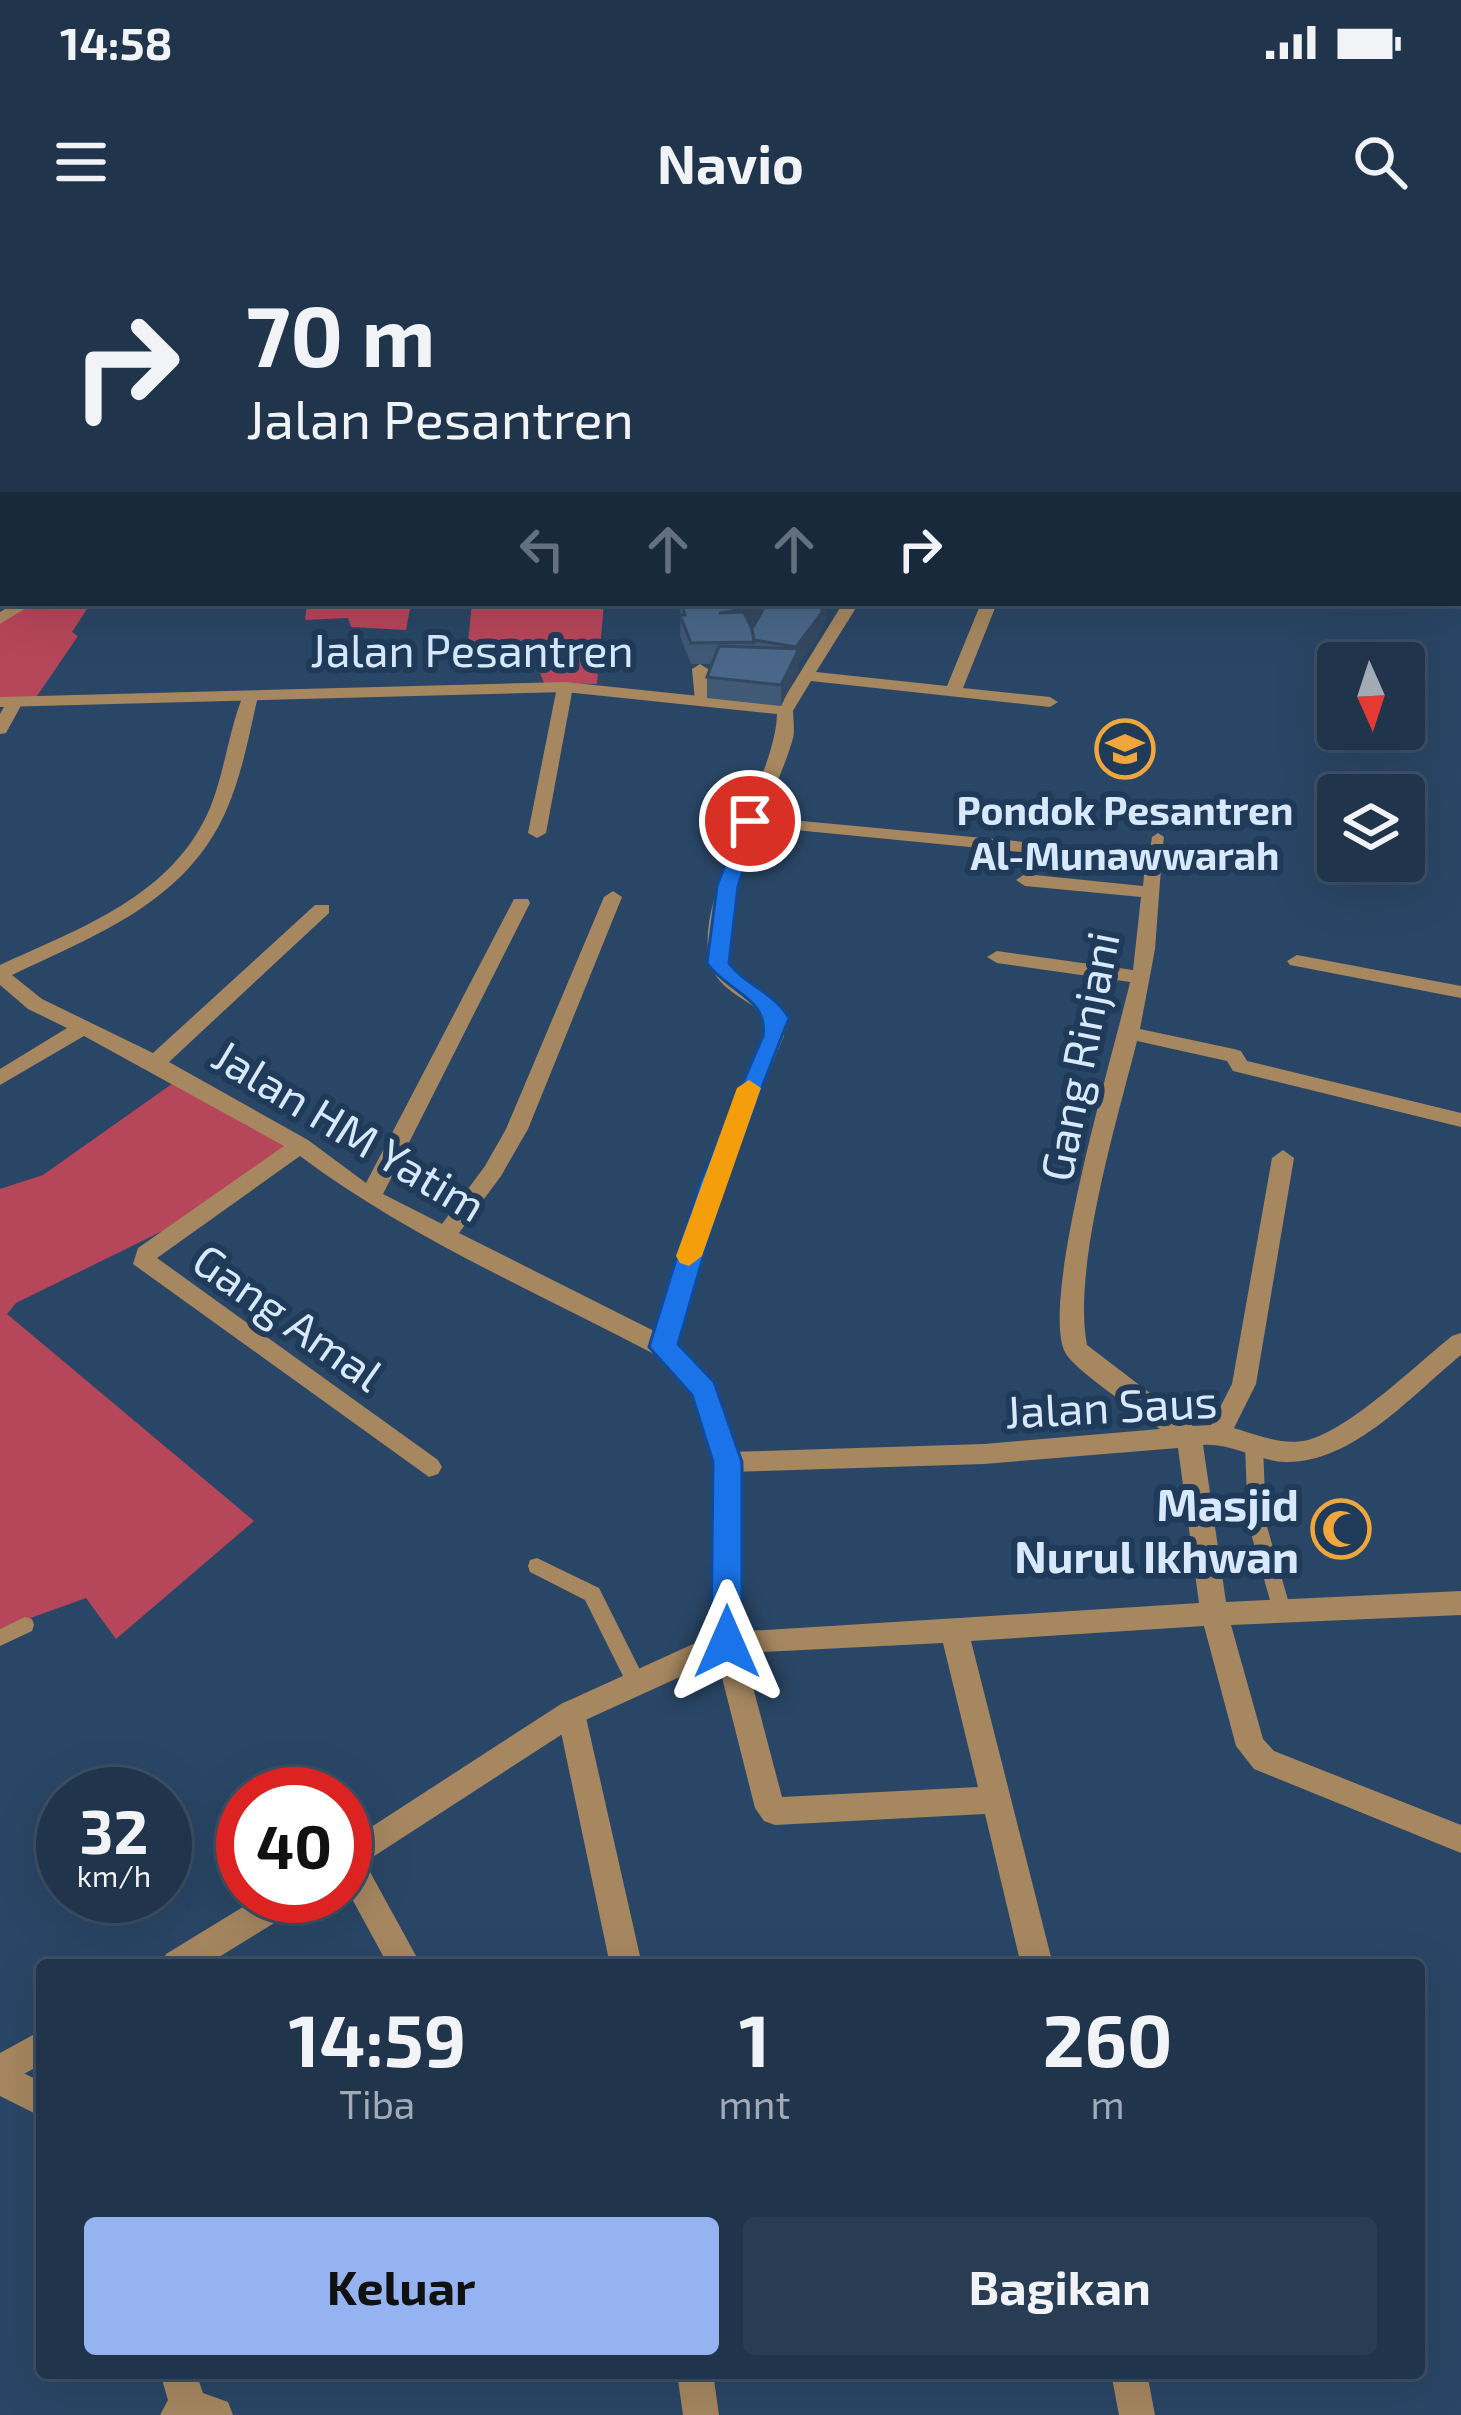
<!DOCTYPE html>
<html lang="id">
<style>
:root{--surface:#20344c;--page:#283c53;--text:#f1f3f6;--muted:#a2aab5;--line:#3d4f64;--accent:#95b2f1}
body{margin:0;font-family:"Exo 2",sans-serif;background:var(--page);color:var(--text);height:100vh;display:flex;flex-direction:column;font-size:45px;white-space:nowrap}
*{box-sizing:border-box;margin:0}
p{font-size:39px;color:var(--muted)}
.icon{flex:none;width:66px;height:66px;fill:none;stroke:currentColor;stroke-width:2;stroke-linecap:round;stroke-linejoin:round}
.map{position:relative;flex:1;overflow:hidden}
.side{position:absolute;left:36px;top:1719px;width:1389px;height:420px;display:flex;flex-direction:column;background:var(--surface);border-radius:12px;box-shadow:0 12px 48px #0002,0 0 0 3px var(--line)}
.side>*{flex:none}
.guide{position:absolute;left:0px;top:0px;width:1461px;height:366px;box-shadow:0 12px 48px #0002,0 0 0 3px var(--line);background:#20344c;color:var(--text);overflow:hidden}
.needle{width:78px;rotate:177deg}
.fabs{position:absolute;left:1317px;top:402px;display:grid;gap:24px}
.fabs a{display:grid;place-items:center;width:108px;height:108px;border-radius:12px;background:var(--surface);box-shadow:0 12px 48px #0002,0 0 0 3px var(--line);font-size:60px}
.speed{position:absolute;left:36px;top:1527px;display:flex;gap:24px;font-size:60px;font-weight:700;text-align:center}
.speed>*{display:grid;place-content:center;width:156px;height:156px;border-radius:50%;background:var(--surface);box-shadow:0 12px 48px #0002,0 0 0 3px var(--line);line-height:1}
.speed small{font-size:30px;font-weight:400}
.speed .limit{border:18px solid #d22;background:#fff;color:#111}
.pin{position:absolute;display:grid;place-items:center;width:102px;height:102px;color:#fff;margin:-51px;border:6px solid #fff;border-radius:50%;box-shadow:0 3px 12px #0007}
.me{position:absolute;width:132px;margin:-66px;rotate:0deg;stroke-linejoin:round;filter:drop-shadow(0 0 9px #0008)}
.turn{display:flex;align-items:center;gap:42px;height:252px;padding:0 48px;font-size:54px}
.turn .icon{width:156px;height:156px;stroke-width:2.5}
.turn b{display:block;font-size:84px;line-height:102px}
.lanes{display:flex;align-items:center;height:114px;padding:0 48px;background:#0003;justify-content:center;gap:60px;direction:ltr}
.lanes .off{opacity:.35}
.eta{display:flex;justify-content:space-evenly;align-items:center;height:204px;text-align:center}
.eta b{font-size:72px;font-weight:700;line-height:84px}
.primary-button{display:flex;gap:24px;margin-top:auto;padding:24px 48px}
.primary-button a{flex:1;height:138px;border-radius:12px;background:var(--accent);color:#111;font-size:48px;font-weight:700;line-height:138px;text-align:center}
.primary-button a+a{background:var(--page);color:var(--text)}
.status{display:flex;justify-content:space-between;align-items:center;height:84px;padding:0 60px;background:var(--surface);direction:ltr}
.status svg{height:33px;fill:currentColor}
header{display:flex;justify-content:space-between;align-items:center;height:156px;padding:0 48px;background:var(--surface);font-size:54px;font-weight:700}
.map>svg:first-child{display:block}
.forest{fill:#b6465a}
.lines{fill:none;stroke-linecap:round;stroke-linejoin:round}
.river{fill:#1f3010;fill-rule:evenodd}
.service{fill:#a68760;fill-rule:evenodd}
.minor{fill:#a68760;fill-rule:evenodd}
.tertiary{fill:#a68760;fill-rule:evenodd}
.wall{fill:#405976}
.shaded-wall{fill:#344860}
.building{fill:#4a6789;stroke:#344860;stroke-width:3;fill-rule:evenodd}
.route{fill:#1a73e8;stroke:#114b97;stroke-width:3}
.slow{fill:#f59e0b}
.labels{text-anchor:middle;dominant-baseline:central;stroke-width:12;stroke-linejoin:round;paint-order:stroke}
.far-poi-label{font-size:39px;font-weight:bold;fill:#d9e9fd;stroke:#203b5a}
.street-label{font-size:45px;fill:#d9e9fd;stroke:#203b5a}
.poi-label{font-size:45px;font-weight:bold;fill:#d9e9fd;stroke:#203b5a;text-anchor:end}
</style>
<div class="status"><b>14:58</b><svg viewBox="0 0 49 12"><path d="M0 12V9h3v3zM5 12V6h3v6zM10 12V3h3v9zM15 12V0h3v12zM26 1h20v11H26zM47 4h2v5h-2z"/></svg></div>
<header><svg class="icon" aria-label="menu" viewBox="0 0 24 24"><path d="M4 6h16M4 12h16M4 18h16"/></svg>Navio<svg class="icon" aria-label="search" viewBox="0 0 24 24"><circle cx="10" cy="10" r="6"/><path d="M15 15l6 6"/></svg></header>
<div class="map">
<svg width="1461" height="2175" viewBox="0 0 1461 2175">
<rect width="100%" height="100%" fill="#2a4666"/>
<!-- forest -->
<path class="forest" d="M30,363h61l-19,29 6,4 -43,63h-35v-79z
M307,363h104l-5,27 -55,-3 -3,-9 -43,2z
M472,363h132l-7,81 -53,-1 -9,-24 -30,-8 -38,1z
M176,841l113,64 -98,72 -175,86 -9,11 247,207 -138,118 -30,-41 -86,31v-440l43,-14z"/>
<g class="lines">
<!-- river -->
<path class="river" d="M1080,0h31l2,3h-31z
M1458,111h3v18h-3z"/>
<!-- service -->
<path class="service" d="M1158,593l6,4 -3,22 -6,4 -6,-4 3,-22z
M1254,1198l6,2 3,5 3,78 24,84 -2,6 -7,2 -7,-2 -2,-6 -24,-84 -3,-78 3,-5z
M537,1318l62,30 48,96 -3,6 -7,3 -7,-3 -45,-90 -55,-28 -2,-6 2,-6z
M25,1377l7,2 2,6 -2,6 -32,15v-17z"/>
<!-- minor -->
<path class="minor" d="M146,0h12l-14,3z
M334,0h12l-14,3z
M586,0h12l-14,3z
M804,0h12l1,3h-12z
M1299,0h15l-18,3z
M1382,0h15l-18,3z
M1458,3h3l-3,8z
M0,59h3v8h-3z
M3,120v9l-3,1v-9z
M1458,142l3,1v8l-3,-1z
M1458,161h3v8h-3z
M0,166h3v8h-3z
M0,215h3v8h-3z
M0,249h3v8h-3z
M0,285h3v8h-3z
M1458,292h3v13h-3z
M843,363h16l-43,69 131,14 34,-83h16l-34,85 87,9 8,5 -8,5 -239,-26 -20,33h-12l-2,-4z
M1382,363h16l1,1 -8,5z
M700,424l8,5 3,32 -8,5 -8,-5 -3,-32z
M565,442l8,5 -27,146 -9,5 -9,-5 29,-146z
M244,453l14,3c-9,39 -16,79 -32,115 -40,91 -130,124 -214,164l30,24 111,54 162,-148h14v8l-160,149 139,78 58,43 146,-280 2,-4h14l2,4 -147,291 59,30 43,-58 21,-37 98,-232 9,-6 9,6 -94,232 -27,47 -42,57 213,107 3,7 -3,7h-18c-120,-63 -246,-117 -354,-198l-143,102 281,202 4,7 -4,7 -9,3 -296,-213 5,-16 146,-102 -200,-110 -84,49v-16l67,-41 -39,-19 -28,-24v-20c80,-37 173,-69 210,-157 15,-37 19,-79 34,-115z
M9,458l14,4 -17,31 -6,1v-20z
M750,576l412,39 -7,94 -15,80 94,20 7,2 6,10 214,52v14l-228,-56 -6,-10 -90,-20c-20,80 -65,227 -50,304l106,81 18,-1 21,-41 40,-226 11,-8 11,8 -38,226 -22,44c24,7 49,18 74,12 42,-11 109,-76 144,-104l9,-3v22c-49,40 -108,108 -175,107 -29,-1 -54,-19 -83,-17l23,157 235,-11v24l-230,10 32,114 11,12 187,74v28l-207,-84 -18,-23 -32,-120 -233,15 82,324h-32l-36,-151 -210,11 -11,-4 -9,-13 -42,-166 4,-9 482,-30 -21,-155 -194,16 -256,8 -9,-3 -4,-7 4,-7 9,-3 256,-8 176,-15c-20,-16 -82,-56 -94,-75 -29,-48 50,-309 64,-372l-133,-19 -10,-6 10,-6 136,19 8,-73 -116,-11 -9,-6 9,-6 118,12 2,-22 -401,-39v-8zM943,1403l35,144 -196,10 -38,-144z
M1297,715l164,31v12l-171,-33 -3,-4z
M571,1460l10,4 4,9 57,252h-32l-53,-252 4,-9z
M345,1606l13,4 63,115h-33l-43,-79z
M0,1822l42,20v35l-42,-21z
M160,2133h36l7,20 25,9 5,13h-73l8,-15z
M677,2133h36l6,42h-36z
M1111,2133h36l8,42h-36z"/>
<!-- tertiary -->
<path class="tertiary" d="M458,0h12l2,3h-12z
M15,363h19l-34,21v-12z
M565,442l220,23 8,5c0,9 2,20 0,28 -12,49 -90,188 -59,234 12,18 37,23 50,41v23l-61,146 -47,163 37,38 28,79v180l-4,9 -156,71 -236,153v-31l216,-140 152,-69 2,-173 -22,-67 -42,-48 50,-165 63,-146 3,-18c-16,-18 -46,-26 -55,-50 -25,-65 64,-187 65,-254l-212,-22 -565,15v-10z
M261,1656h43l-4,11 -94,58h-45l5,-11z
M42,1790v34l-42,23v-34z"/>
</g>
<!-- wall -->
<path class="wall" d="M678,363h81l68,9 -7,23 -22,29v6l-17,36 -74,-8v-21l5,-13h-21l-11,-28 1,-21z"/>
<!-- shaded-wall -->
<path class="shaded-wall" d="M824,363h3v9l-7,23 -22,29v6l-17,36v-21l15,-38z
M765,366v20l-46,8v-21z"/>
<!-- building -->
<path class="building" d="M682,363h77v2l1,-2h64l-3,11 -25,33 -42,-7 -2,-11 2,13 -63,1 -11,-28h5zM765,366l-13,23 -8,-17 -25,1z
M719,406l80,3 -18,36 -74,-8z"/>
<!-- route -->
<path class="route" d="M743,577l17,4 -22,65 -9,77c17,23 44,28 60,55l-64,164 -47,162 36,38 28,80v180l-4,9h-23l-4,-9 2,-180 -21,-67 -43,-48 51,-165 63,-146c6,-38 -36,-44 -56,-73l10,-77z"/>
<!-- slow -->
<path class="slow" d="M749,840l12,8 -59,168 -13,10 -9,-3 -4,-7 61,-168z"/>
<!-- icons -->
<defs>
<g id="school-ring" transform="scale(3)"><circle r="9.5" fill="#203b5a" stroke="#efa73d" stroke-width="1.5"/><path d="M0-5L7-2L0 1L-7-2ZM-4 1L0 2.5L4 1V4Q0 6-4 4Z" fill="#efa73d"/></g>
<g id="mosque-ring" transform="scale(3)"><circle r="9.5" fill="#203b5a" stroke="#efa73d" stroke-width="1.5"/><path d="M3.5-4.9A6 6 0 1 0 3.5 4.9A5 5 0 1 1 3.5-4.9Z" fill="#efa73d"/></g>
</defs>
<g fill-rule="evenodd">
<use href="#school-ring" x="1125" y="509"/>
<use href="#mosque-ring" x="1341" y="1289"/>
</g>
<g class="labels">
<!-- far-poi labels -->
<g class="far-poi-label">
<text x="1125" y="569">Pondok Pesantren<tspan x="1125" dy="45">Al-Munawwarah</tspan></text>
</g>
<!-- street labels -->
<g class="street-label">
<text x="472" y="409">Jalan Pesantren</text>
<text transform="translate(1078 816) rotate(-79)">Gang Rinjani</text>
<text transform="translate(350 889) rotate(31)">Jalan HM Yatim</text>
<text transform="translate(289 1076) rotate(35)">Gang Amal</text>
<text transform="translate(1111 1165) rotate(-3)">Jalan Saus</text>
</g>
<!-- poi labels -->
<g class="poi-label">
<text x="1299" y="1263">Masjid<tspan x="1299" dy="52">Nurul Ikhwan</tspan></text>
</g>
</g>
</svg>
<div class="fabs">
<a><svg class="needle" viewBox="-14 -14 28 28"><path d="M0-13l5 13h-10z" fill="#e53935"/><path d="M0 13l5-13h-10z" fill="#a2aab5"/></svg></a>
<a><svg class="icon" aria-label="layers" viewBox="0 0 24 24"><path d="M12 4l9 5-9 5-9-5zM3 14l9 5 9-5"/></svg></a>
</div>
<div class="speed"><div>32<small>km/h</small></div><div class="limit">40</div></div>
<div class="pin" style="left:750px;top:581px;background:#d93025"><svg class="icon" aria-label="arrive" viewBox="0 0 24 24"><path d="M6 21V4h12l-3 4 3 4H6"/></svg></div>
<svg class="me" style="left:727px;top:1402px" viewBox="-20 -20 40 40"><path d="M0-17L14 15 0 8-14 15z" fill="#1a73e8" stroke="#fff" stroke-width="4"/></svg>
<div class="guide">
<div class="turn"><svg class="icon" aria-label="right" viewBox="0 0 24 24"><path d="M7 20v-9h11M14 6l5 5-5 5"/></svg><div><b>70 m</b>Jalan Pesantren</div></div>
<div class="lanes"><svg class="icon off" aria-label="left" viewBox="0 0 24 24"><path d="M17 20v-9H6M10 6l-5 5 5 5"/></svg><svg class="icon off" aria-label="ahead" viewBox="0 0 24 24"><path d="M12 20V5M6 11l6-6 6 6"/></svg><svg class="icon off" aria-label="ahead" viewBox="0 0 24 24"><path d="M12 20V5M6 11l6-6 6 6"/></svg><svg class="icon" aria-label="right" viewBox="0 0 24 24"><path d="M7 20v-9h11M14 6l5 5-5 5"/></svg></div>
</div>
<section class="side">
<div class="eta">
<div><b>14:59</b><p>Tiba</p></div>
<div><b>1</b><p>mnt</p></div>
<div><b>260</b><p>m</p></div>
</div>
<div class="primary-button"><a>Keluar</a><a>Bagikan</a></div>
</section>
</div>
